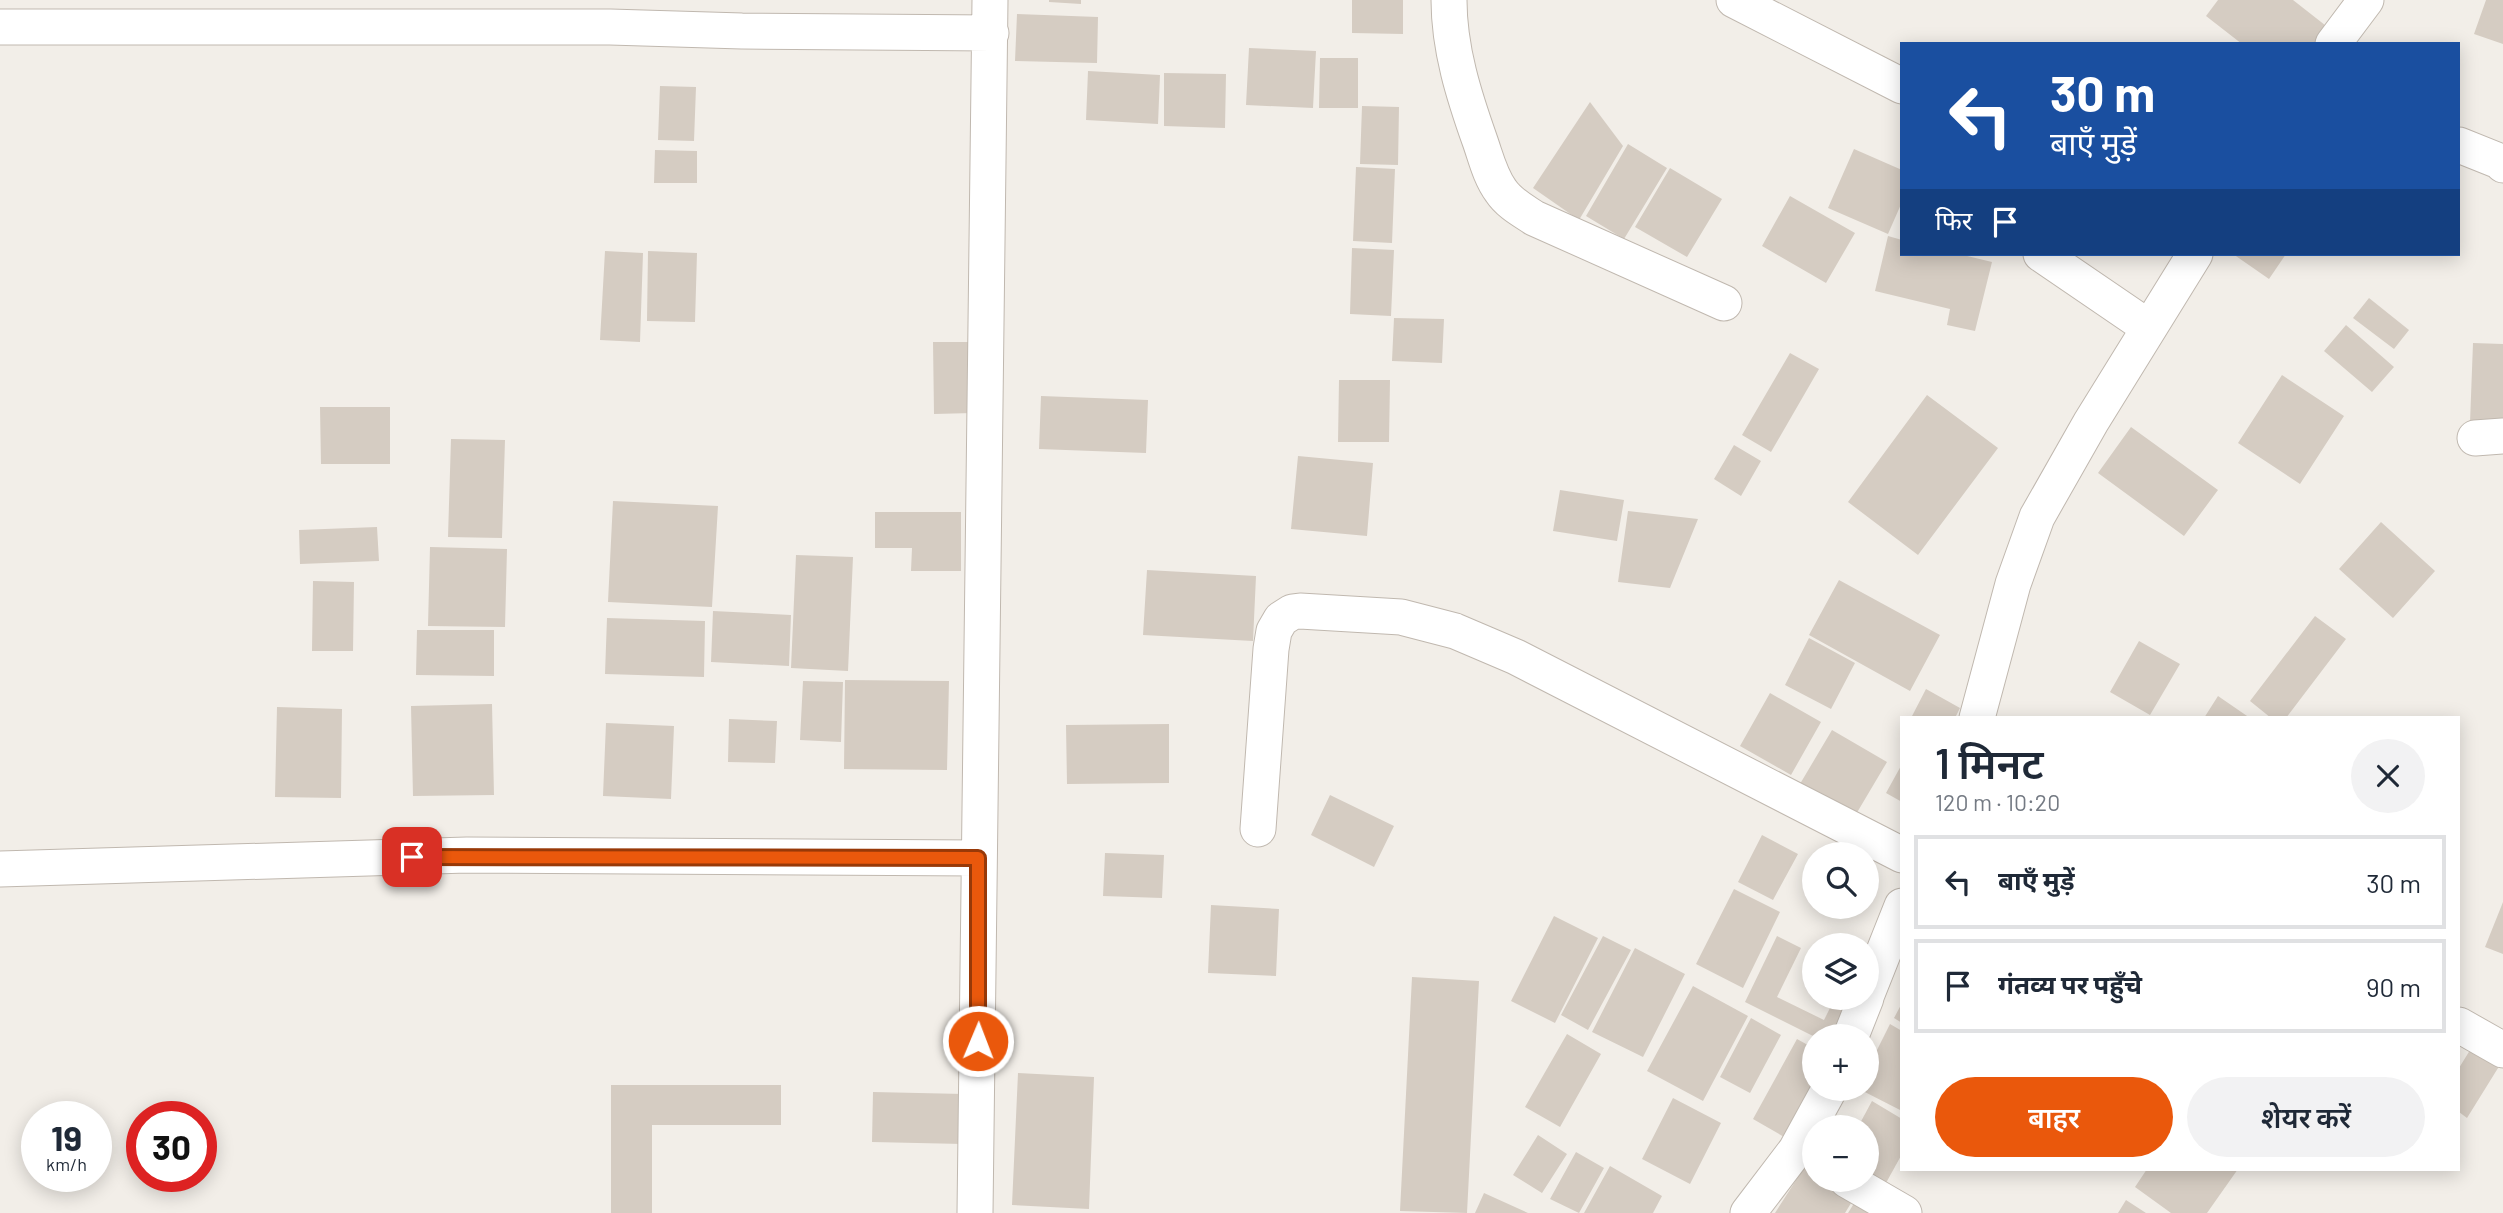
<!DOCTYPE html>
<html lang="hi">
<meta charset="utf-8">
<style>
:root{--surface:#fff;--page:#f2f2f3;--text:#1f2937;--muted:#747a83;--line:#e0e1e3;--accent:#ea580c}
body{margin:0;font-family:Barlow,"Noto Sans Devanagari",sans-serif;background:var(--page);color:var(--text);height:100vh;display:flex;flex-direction:column;font-size:26px;white-space:nowrap}
*{box-sizing:border-box;margin:0}
p{font-size:23px;color:var(--muted)}
.icon{flex:none;width:38px;height:38px;fill:none;stroke:currentColor;stroke-width:2;stroke-linecap:round;stroke-linejoin:round}
.map{position:relative;flex:1;overflow:hidden}
.details{position:absolute;left:1900px;top:716px;width:560px;height:455px;display:flex;flex-direction:column;background:var(--surface);border-radius:0px;box-shadow:0 4px 18px #0003}
.details>*{flex:none}
.hud{position:absolute;left:1900px;top:42px;width:560px;height:214px;border-radius:0px;box-shadow:0 4px 18px #0003;background:#1a4fa0;color:#fff;overflow:hidden}
.controls{position:absolute;left:1802px;top:842px;display:grid;gap:14px}
.controls a{display:grid;place-items:center;width:77px;height:77px;border-radius:50%;background:var(--surface);box-shadow:0 4px 18px #0003;font-size:35px}
.speed{position:absolute;left:21px;top:1101px;display:flex;gap:14px;font-size:35px;font-weight:700;text-align:center}
.speed>*{display:grid;place-content:center;width:91px;height:91px;border-radius:50%;background:var(--surface);box-shadow:0 4px 18px #0003;line-height:1}
.speed small{font-size:18px;font-weight:400}
.speed .limit{border:10px solid #d22;background:#fff;color:#111}
.pin{position:absolute;display:grid;place-items:center;width:60px;height:60px;color:#fff;margin:-30px;border-radius:14px;box-shadow:0 4px 10px #0006}
.me{position:absolute;width:77px;margin:-38px;rotate:1deg;stroke-linejoin:round;filter:drop-shadow(0 0 5px #0008)}
.turn{display:flex;align-items:center;gap:24px;height:147px;padding:0 35px;font-size:32px}
.turn .icon{width:91px;height:91px;stroke-width:2.5}
.turn b{display:block;font-size:49px;line-height:60px}
.then{display:flex;align-items:center;height:66px;padding:0 35px;background:#0003;gap:14px;font-size:26px}
.round{display:grid;place-items:center;flex:none;width:74px;height:74px;border-radius:37px;background:var(--page)}
.overview{display:flex;align-items:center;justify-content:space-between;height:119px;padding:0 35px}
h1{font-size:42px;font-weight:600;line-height:52px}
.primary-button{display:flex;gap:14px;margin-top:auto;padding:14px 35px}
.primary-button a{flex:1;height:80px;border-radius:42px;background:var(--accent);color:#fff;font-size:28px;font-weight:600;line-height:80px;text-align:center}
.primary-button a+a{background:var(--page);color:var(--text)}
ul{padding:0;list-style:none}
li{display:flex;align-items:center;gap:21px;height:94px;margin:0 14px 10px;padding:0 21px;border:4px solid var(--line);border-radius:0px}
li div{flex:1}
li b{display:block;font-size:26px}
li em{font-style:normal}
.map>svg:first-child{display:block}
.building{fill:#d5ccc2}
.lines{fill:none;stroke-linecap:round;stroke-linejoin:round}
.minor-casing{stroke:#c0b8af;stroke-width:37}
.minor{stroke:#fff;stroke-width:35}
.route-casing{stroke:#983908;stroke-width:18}
.route{stroke:#ea580c;stroke-width:12}
</style>
<div class="map">
<svg width="2503" height="1213" viewBox="0 0 2503 1213">
<rect width="100%" height="100%" fill="#f2eee8"/>
<!-- building -->
<path class="building" d="M1049,0h32v4l-32,-2z
M1352,0h51v34l-51,-1z
M2218,0h75l37,29 -12,15h-76l-36,-28z
M2486,0h17v44l-29,-10z
M1017,14l81,3 -1,46 -82,-2z
M1249,48l67,3 -3,57 -67,-3z
M1320,58h38v50h-39z
M1088,71l72,4 -2,49 -72,-4z
M1164,73l62,1 -1,54 -61,-2z
M660,86l36,1 -2,54 -36,-1z
M1590,102l33,44 -44,74 -46,-32z
M1362,106l37,1 -1,58 -38,-1z
M1628,144l39,24 -43,71 -38,-23z
M1854,149l48,21v32l-14,32 -60,-26z
M655,150l42,1v32h-43z
M1356,167l39,2 -3,74 -39,-2z
M1670,168l52,31 -35,58 -52,-30z
M1790,196l65,37 -29,50 -64,-37z
M1888,236l14,4v14h57l33,8 -17,69 -28,-6 3,-16 -75,-18z
M1352,248l42,2 -3,66 -41,-2z
M605,251l38,2 -3,89 -40,-2z
M648,251l49,2 -2,69 -48,-1z
M2233,254h53l-17,25z
M2369,298l40,32 -15,19 -41,-31z
M1394,318l50,1 -2,44 -50,-2z
M2346,325l48,42 -22,25 -48,-41z
M933,342h39l1,71 -39,1z
M2473,343l30,1v80l-33,-1z
M1790,353l29,16 -48,83 -29,-17z
M2282,375l62,41 -44,68 -62,-41z
M1339,380h51l-1,62h-51z
M1927,395l71,53 -80,107 -70,-53z
M1041,396l107,4 -2,53 -107,-4z
M320,407h70v57h-69z
M2131,427l87,63 -34,46 -86,-63z
M451,439l54,1 -3,98 -54,-1z
M1734,445l27,16 -20,35 -27,-17z
M1298,456l75,7 -6,73 -76,-7z
M1560,490l64,10 -7,41 -64,-10z
M613,501l105,5 -6,101 -104,-5z
M1628,511l70,8 -28,69 -52,-6z
M875,512h86v59h-50l1,-23h-37z
M2381,522l54,49 -42,47 -54,-49z
M377,527l2,34 -79,3 -1,-34z
M430,547l77,2 -2,78 -77,-1z
M796,555l57,2 -5,114 -57,-3z
M1147,570l109,6 -3,65 -110,-6z
M1839,580l101,55 -30,56 -101,-56z
M313,581l41,1 -1,69h-41z
M713,611l78,4 -2,51 -78,-4z
M2315,616l31,23 -60,79h-15l-21,-17z
M607,618l98,3 -1,56 -99,-3z
M417,630h77v46l-78,-1z
M1809,638l46,25 -24,46 -46,-24z
M2139,641l41,23 -30,51 -40,-23z
M845,680l104,1 -2,89 -103,-1z
M803,681l40,1 -2,60 -41,-2z
M1926,689l34,19 -5,10h-44z
M1770,693l51,29 -30,53 -51,-29z
M2218,696l32,22h-46z
M492,704l2,91 -81,1 -2,-90z
M277,707l65,2 -1,89 -66,-1z
M729,719l48,2 -2,42 -47,-1z
M606,723l68,3 -3,73 -68,-3z
M1169,724v59l-102,1 -1,-59z
M1832,730l55,32 -35,59 -55,-32z
M1902,764v38l-16,-9z
M1330,795l64,31 -20,41 -63,-32z
M1762,835l36,19 -25,46 -35,-18z
M1105,853l59,2 -2,43 -59,-2z
M1734,889l46,23 -37,76 -47,-24z
M2503,902v52l-18,-7z
M1211,905l68,4 -3,67 -68,-3z
M1554,916l44,22 -43,85 -44,-22z
M1603,936l28,14 -43,80 -27,-15z
M1777,936l24,12 -24,49 47,23 11,-22h20l-19,38 -21,1 -70,-35z
M1635,948l50,26 -42,83 -51,-25z
M1412,977l67,4 -12,232 -67,-2z
M1693,986l55,30 -45,85 -56,-30z
M1902,1003v20l-8,-5z
M1751,1018l30,17 -31,58 -30,-16z
M1890,1024l12,7v80l-45,-23h10v-18z
M1567,1034l34,20 -41,73 -35,-20z
M1797,1039l18,10v39l-22,54 -40,-23z
M2475,1042l28,18 -36,58 -8,-6v-44z
M1018,1073l76,4 -5,132 -77,-4z
M611,1085h170v40h-129v88h-41z
M873,1092l91,2 -1,50 -91,-2z
M1673,1098l48,25 -31,61 -48,-25z
M1872,1101l30,18v35l-21,38 -14,-12v-53h-9z
M1538,1135l29,19 -25,39 -29,-18z
M1576,1152l28,16 -25,45 -29,-14z
M1807,1163l8,5v12h18l23,15 -11,18h-70z
M1610,1166l52,30 -9,17h-69z
M2147,1169h91l-31,44h-36l-36,-26z
M1484,1193l44,20h-53z
M1858,1197l25,16h-35z
M2126,1200l20,13h-28z"/>
<g class="lines">
<!-- minor casing -->
<g class="minor-casing">
<path id="minor" d="M1449,0c0,49 15,96 31,141 6,17 10,35 21,50 8,12 21,19 33,27l190,85
M1734,0l168,86
M0,27h610l132,4 249,2
M2333,44l33,-44
M2459,145l40,16 4,4
M2041,254l107,73
M2475,438l28,-2
M1977,718l36,-134 24,-67 54,-95 104,-168
M1258,829l13,-180 3,-18 7,-12 11,-7 8,-1 101,6 54,14 61,26 386,198
M0,869l467,-14 511,3
M1867,994l35,-88
M2459,1025l44,25
M1851,1036l15,-38
M1847,1180l57,33
M975,1213l15,-1213
M1748,1213l48,-63 34,-62"/>
</g>
<!-- minor -->
<use href="#minor" class="minor"/>
</g>
<g class="lines">
<!-- route casing -->
<g class="route-casing">
<path id="route" d="M412,857l566,1v183"/>
</g>
<!-- route -->
<use href="#route" class="route"/>
</g>
</svg>
<div class="controls">
<a><svg class="icon" aria-label="search" viewBox="0 0 24 24"><circle cx="10" cy="10" r="6"/><path d="M15 15l6 6"/></svg></a>
<a><svg class="icon" aria-label="layers" viewBox="0 0 24 24"><path d="M12 4l9 5-9 5-9-5zM3 14l9 5 9-5"/></svg></a>
<a>+</a>
<a>−</a>
</div>
<div class="speed"><div>19<small>km/h</small></div><div class="limit">30</div></div>
<div class="pin" style="left:412px;top:857px;background:#d93025"><svg class="icon" aria-label="arrive" viewBox="0 0 24 24"><path d="M6 21V4h12l-3 4 3 4H6"/></svg></div>
<svg class="me" style="left:978px;top:1041px" viewBox="-20 -20 40 40"><circle r="17" fill="#ea580c" stroke="#fff" stroke-width="3"/><path d="M0-11L8 9 0 5-8 9z" fill="#fff"/></svg>
<div class="hud">
<div class="turn"><svg class="icon" aria-label="left" viewBox="0 0 24 24"><path d="M17 20v-9H6M10 6l-5 5 5 5"/></svg><div><b>30 m</b>बाएँ मुड़ें</div></div>
<div class="then">फिर<svg class="icon" aria-label="arrive" viewBox="0 0 24 24"><path d="M6 21V4h12l-3 4 3 4H6"/></svg></div>
</div>
<section class="details">
<div class="overview"><div><h1>1 मिनट</h1><p>120 m · 10:20</p></div><a class="round"><svg class="icon" aria-label="close" viewBox="0 0 24 24"><path d="M6 6l12 12M18 6L6 18"/></svg></a></div>
<ul>
<li><svg class="icon" aria-label="left" viewBox="0 0 24 24"><path d="M17 20v-9H6M10 6l-5 5 5 5"/></svg><div><b>बाएँ मुड़ें</b></div><em>30 m</em></li>
<li><svg class="icon" aria-label="arrive" viewBox="0 0 24 24"><path d="M6 21V4h12l-3 4 3 4H6"/></svg><div><b>गंतव्य पर पहुँचे</b></div><em>90 m</em></li>
</ul>
<div class="primary-button"><a>बाहर</a><a>शेयर करें</a></div>
</section>
</div>
